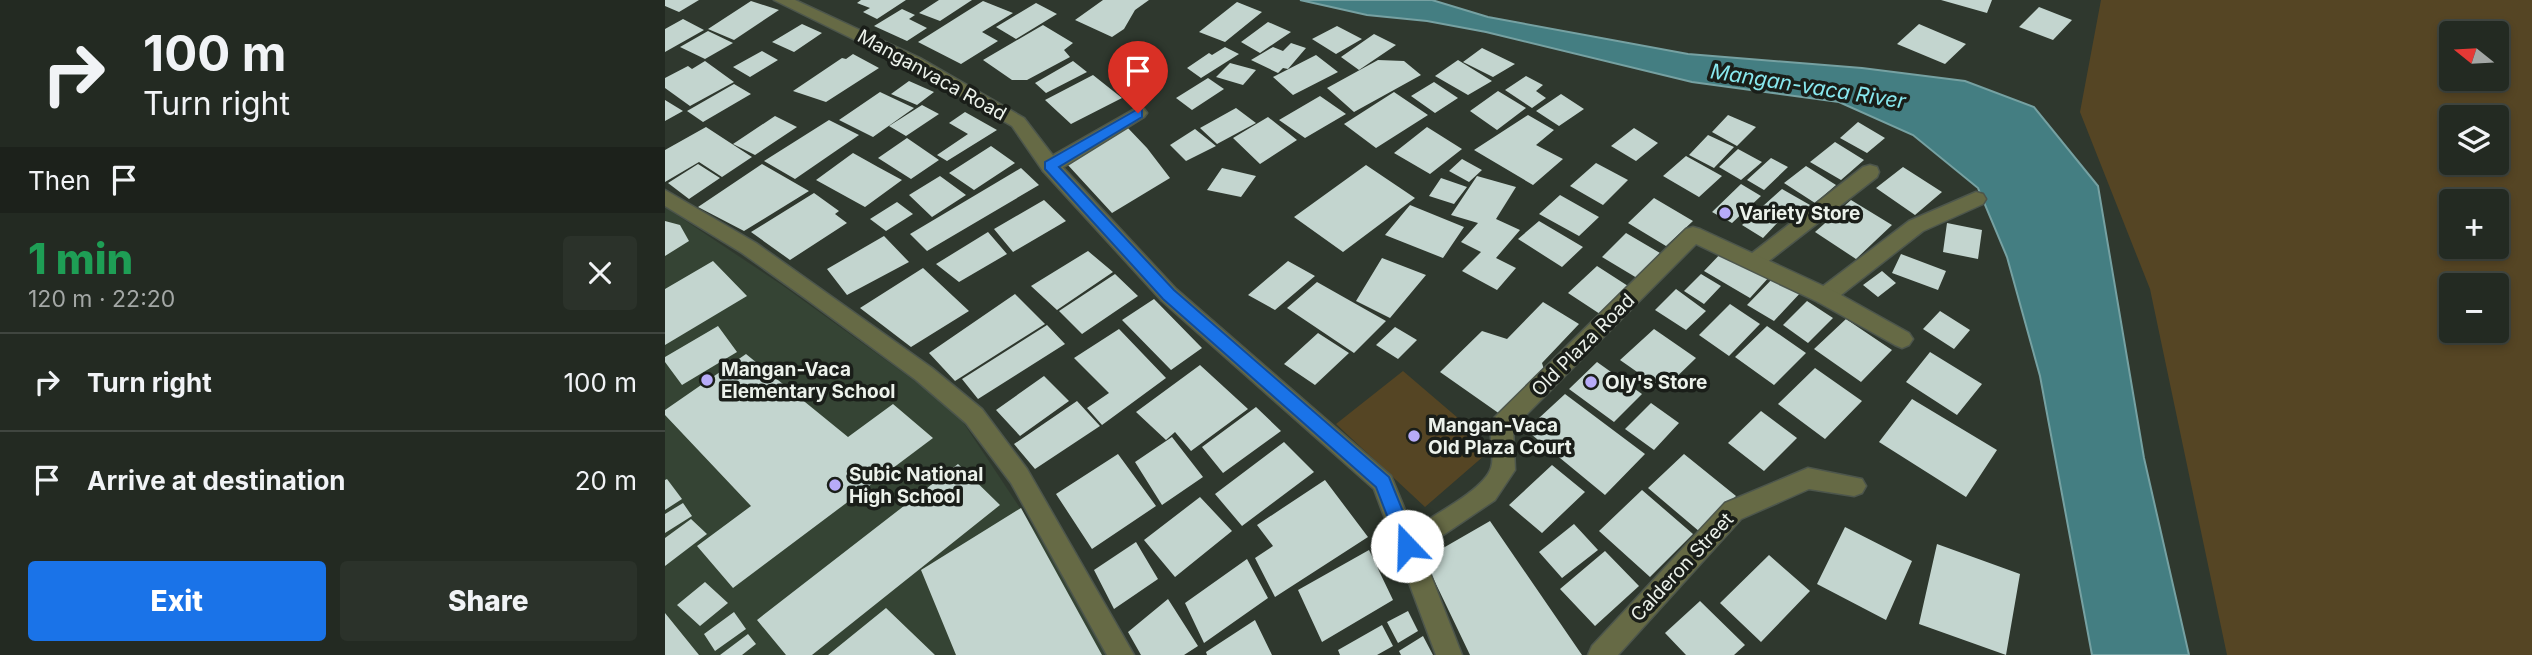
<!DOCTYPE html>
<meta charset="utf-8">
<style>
:root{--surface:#232a22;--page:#2b322a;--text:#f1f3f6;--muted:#a3a7a5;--line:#404640;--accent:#1a73e8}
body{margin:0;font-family:Inter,sans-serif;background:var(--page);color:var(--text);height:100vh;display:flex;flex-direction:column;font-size:26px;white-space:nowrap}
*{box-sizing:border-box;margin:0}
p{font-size:23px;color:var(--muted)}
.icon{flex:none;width:38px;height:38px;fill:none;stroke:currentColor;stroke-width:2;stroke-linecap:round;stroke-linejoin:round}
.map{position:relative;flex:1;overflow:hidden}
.details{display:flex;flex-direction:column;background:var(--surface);width:665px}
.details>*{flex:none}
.hud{background:#232a22;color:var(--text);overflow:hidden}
.needle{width:46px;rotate:288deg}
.buttons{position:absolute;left:1774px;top:21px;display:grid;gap:14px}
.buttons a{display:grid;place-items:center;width:70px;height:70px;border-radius:7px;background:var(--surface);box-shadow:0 4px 10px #0003,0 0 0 2px var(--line);font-size:35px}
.pin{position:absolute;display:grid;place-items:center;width:60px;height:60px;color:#fff;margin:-72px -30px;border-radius:50% 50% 50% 0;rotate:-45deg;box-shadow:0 0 7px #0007}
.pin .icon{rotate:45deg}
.me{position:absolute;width:77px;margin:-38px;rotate:339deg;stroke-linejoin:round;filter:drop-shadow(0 0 5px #0008)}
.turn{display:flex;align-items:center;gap:24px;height:147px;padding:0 28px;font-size:32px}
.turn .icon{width:91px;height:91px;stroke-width:2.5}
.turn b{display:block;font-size:49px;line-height:60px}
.then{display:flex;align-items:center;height:66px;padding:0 28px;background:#0003;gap:14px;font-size:26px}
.round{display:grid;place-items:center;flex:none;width:74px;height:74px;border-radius:7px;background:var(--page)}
.headline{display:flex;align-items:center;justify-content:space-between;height:119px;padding:0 28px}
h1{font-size:42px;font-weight:800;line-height:52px;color:#1e9e55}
.cta{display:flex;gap:14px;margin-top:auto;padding:14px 28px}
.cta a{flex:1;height:80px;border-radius:7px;background:var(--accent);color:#fff;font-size:28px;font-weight:800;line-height:80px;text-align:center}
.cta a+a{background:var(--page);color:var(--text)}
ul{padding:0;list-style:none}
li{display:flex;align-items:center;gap:21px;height:98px;padding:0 28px;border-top:2px solid var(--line)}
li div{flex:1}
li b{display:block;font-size:26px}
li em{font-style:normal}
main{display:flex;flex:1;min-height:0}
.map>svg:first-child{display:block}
.built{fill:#354434}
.green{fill:#554524;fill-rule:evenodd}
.water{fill:#447e82;stroke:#76a1a2;stroke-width:2}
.building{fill:#c3d5cf}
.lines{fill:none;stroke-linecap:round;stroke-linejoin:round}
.lane-casing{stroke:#4d564c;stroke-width:3}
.street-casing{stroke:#4d564c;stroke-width:3}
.lane{fill:#666a45;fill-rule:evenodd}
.street{fill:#666a45;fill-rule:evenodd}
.route{fill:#1a73e8;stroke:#114b97;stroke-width:2}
.poi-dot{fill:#b7abf8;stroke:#1a1e19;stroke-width:2.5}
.labels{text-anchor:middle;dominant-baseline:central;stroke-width:7;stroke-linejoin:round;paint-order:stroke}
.street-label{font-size:19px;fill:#ecf2eb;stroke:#1a1e19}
.poi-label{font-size:19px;font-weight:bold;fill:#ecf2eb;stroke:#1a1e19;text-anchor:start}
.water-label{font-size:21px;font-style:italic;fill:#88e8ef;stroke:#1a1e19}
</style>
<main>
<section class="details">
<div class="hud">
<div class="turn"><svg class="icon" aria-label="right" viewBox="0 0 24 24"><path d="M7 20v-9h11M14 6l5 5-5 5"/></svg><div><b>100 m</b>Turn right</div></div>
<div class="then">Then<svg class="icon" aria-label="arrive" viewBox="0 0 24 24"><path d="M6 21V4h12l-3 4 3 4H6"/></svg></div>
</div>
<div class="headline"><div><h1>1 min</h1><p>120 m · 22:20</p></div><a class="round"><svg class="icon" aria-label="close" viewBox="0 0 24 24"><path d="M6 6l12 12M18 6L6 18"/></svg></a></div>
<ul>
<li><svg class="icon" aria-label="right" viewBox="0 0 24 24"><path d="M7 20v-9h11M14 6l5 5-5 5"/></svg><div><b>Turn right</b></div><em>100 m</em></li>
<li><svg class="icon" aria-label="arrive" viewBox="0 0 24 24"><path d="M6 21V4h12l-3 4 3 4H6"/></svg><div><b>Arrive at destination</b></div><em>20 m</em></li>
</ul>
<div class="cta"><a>Exit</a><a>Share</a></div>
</section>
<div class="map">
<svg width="1867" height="655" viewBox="0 0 1867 655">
<rect width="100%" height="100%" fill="#2f382e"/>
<!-- built -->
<path class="built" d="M0,207l117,78 173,125 110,166 41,79h-441z"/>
<!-- green -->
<path class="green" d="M1436,0h431v655h-305l-77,-366 -70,-177zM1787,33h45v46h-45zM1787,117h45v46h-45zM1787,201h45v46h-45zM1787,285h45v46h-45z
M738,371l90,77 -68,59 -89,-83z"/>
<!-- water -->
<path class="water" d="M635,0h132l56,17 200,37 174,14 103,13 69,26 64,79 46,272 45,197h-97l-52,-279 -33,-119 -29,-69 -65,-53 -74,-33 -147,-20 -206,-50 -59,-11 -60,-6z"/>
<!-- building -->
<path class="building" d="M0,0h34l-20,12 -14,-6z
M196,0h45l-29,19 -14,-7 7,-4 -13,-5z
M274,0h33l-32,21 -21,-8z
M438,0h46l-14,10 -11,19 -12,8 -37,-17z
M1276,0h51l-5,13z
M86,1l28,9 -45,30 -26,-11z
M318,1l30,12 -31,19 16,9 -37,23 -43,-22z
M572,2l25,10 -37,30 -26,-10z
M371,3l21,11 -41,25 -20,-12z
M1374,7l33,13 -19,20 -34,-13z
M237,9l13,6 -6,4 18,9 -20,13 -33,-15z
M18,19l21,11 -39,22v-23z
M603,22l23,10 -31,21 -19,-11z
M137,24l20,9 -28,19 -22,-10z
M1254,24l47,20 -21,20 -48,-20z
M378,25l30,18 -9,7 6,7 -43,23h-15l-29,-20z
M672,26l25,13 -26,15 -24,-15z
M43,31l25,12 -28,16 -25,-12z
M709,34l22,11 -37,25 -18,-13z
M626,43l15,5 -18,21 -5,-1 -5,5 -27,-13 22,-13 10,4z
M560,47l14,7 -38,24 -14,-10 22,-15 3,2z
M817,48l33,16 -22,13 -30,-15z
M97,51l16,9 -28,17 -17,-10z
M188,54l26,14 -53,34 -33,-11 49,-33 4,1z
M651,55l22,17 -45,23 -20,-18z
M713,60l26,1 17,14 -67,37 -27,-24z
M793,60l34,21 -24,14 -33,-19z
M40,61l29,21 -44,24 -25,-18v-10l23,-12 4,3z
M408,61l14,11 -41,21 -11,-10z
M565,63l26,7 -13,15 -27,-8z
M428,75l29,23 -51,26 -26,-24z
M861,76l17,9 -7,6 10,7 -14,10 -27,-18z
M543,78l16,11 -32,21 -16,-12z
M244,81l25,11 -17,13 -26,-11z
M769,82l24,16 -23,15 -24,-17z
M69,84l17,10 -48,28 -16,-11z
M833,91l28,17 -29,22 -27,-19z
M215,92l34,16 -41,29 -34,-17z
M729,92l34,23 -52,33 -32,-24z
M896,94l23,15 -25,17 -23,-15z
M655,96l26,18 -41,24 -26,-18z
M0,100l18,11 -18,10z
M257,105l17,9 -33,22 -17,-10z
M571,108l20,15 -39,21 -17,-16z
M300,112l32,18 -50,31 -10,-6 31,-21 -19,-11z
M863,115l26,15 -18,15 27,14 -30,26 -59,-35z
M1063,115l28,12 -19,19 -25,-14z
M110,116l22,11 -42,28 -22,-11z
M603,117l29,23 -37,24 -27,-26z
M164,120l30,15 -64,44 -31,-18z
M1193,122l27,16 -18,15 -27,-15z
M461,126l21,22 23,30 -58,35 -45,-49z
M41,127l46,30 -30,20 -23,-15 -34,20v-32z
M762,127l35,22 -32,25 -36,-21z
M969,128l24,15 -22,18 -25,-15z
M530,129l21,17 -30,15 -16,-16z
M1043,135l26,12 -20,21 -25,-13z
M242,138l32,22 -28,19 -33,-21z
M1170,142l29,18 -23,20 -31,-18z
M326,146l24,17 -41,27 -25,-17z
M1073,149l24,13 -21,18 -22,-13z
M188,153l25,14 24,13 -37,27 -49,-27z
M1021,156l36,20 -23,21 -36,-21z
M1106,158l17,9 -24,23 -17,-10z
M797,159l20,11 -13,12 -20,-11z
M931,163l32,17 -25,25 -33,-19z
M33,164l22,14 -31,21 -21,-16z
M97,164l47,27 -65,40 -46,-24z
M701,165l49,33 -72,54 -49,-35z
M1141,166l30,19 -21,18 -31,-20z
M1238,167l39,25 -27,23 -39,-27z
M356,168l18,17 -112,66 -17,-17z
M557,168l34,8 -15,21 -34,-7z
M275,176l26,19 -34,22 -23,-22z
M812,176l39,11 -20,32 24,11 -24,28 20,10 -19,22 -35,-19 19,-19 -20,-10 17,-19 -27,-8z
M776,178l26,9 -13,17 -25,-8z
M1076,184l20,12 -29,27 -20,-11z
M1117,189l28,16 -19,18 -28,-17z
M149,193l25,18 -4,3 12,9 -57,37 -39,-28z
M895,195l39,22 -20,19 -40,-22z
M989,198l39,23 -27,25 -38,-23z
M379,200l22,21 -53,31 -19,-23z
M1186,200l41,25 -36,34 -41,-27z
M232,202l16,12 -27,17 -16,-12z
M745,205l54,22 -21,31 -58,-23z
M1095,209l19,12 -16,17 -21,-13z
M0,221l15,4 9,16 -24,15z
M874,221l44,26 -21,20 -44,-28z
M1282,223l35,7 -4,29 -35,-7z
M323,232l19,22 -48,28 -23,-18z
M961,233l34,20 -23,25 -35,-21z
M219,236l25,26 -62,33 -20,-26z
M1060,249l46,26 -21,23 -46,-27z
M423,251l25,21 -56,38 -26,-24z
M1236,254l45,17 -8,19 -46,-17z
M717,258l44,17 -36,43 -34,-17z
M48,261l34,35 -82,49v-56z
M623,261l27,15 -40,34 -27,-15z
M932,266l31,20 -28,28 -32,-21z
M258,268l46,43 -58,36 -51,-39z
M1217,271l14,12 -18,14 -15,-12z
M450,274l23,22 -56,38 -23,-23z
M1036,274l20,12 -17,18 -20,-13z
M1112,274l26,16 -29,31 -27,-16z
M652,282l69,39 -32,32 -67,-45z
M1011,289l30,22 -20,19 -31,-20z
M350,294l30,30 -90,57 -26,-28z
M489,299l48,49 -31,22 -49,-50z
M1142,301l26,17 -25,25 -25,-18z
M878,302l36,22 -37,39 5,16 -40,40 -67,-47 42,-41 25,8z
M1065,304l30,20 -31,32 -30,-21z
M1275,311l30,19 -16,19 -31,-20z
M1181,319l46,31 -31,32 -47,-33z
M382,325l18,19 -87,55 -16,-20z
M53,326l19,26 -55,33 -17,-23v-5z
M1102,326l39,27 -32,32 -39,-28z
M730,327l22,13 -19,19 -22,-14z
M454,329l47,49 -64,47 -15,-17 22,-15 -35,-35z
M989,329l42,29 -33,32 -43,-30z
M653,333l31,20 -34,32 -31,-21z
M1265,352l52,32 -25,31 -51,-33z
M81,354l102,83 45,-33 40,34 -200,150 -36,-42 54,-40 -86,-91v-5z
M932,362l45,32 -28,28 -45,-33z
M535,365l48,44 -57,42 -16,-19 -9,8 -30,-28z
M1150,368l47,33 -37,38 -47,-35z
M379,376l25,25 -49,35 -24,-26z
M900,394l80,60 -40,41 -79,-65z
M1247,399l85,51 -31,47 -87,-55z
M412,401l23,25 -65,43 -21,-25z
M986,403l28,20 -25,27 -29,-21z
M591,407l25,24 -58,42 -21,-26z
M1096,411l36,27 -33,33 -36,-28z
M507,437l31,40 -41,28 -27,-43z
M619,442l30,30 -72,54 -27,-32z
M453,454l38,52 -64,43 -36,-55z
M1019,454l52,42 -36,36 -52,-44z
M293,464l42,41 -188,150h-26l-29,-35z
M887,465l33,27 -43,41 -33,-28z
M2,479l15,20 -17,11v-30z
M660,480l43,57 -93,60 -20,-39 18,-12 -16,-21z
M977,490l51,44 -43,43 -51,-46z
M535,497l32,34 -57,46 -31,-37z
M18,503l9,13 -27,17v-19z
M356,508l81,147h-146l-35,-85z
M26,519l16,15 -42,32v-28z
M825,521l92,134h-112l-46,-96z
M909,524l24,26 -36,28 -23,-26z
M1180,527l67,34 -26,59 -69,-36z
M471,542l22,37 -44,30 -20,-39z
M1272,544l83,30 -14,81 -87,-31z
M704,550l24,50 -71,42 -24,-52z
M940,551l34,35 -44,40 -35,-37z
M1104,555l41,36 -49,51 -41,-39z
M582,559l21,39 -64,45 -19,-40z
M40,582l23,21 -28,23 -23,-21z
M503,599l30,47 -14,9h-43l-13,-23z
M1035,601l45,44 -11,10h-48l-21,-22z
M221,608l49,47h-107z
M743,611l10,20 -20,12 -11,-21z
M69,612l12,17 -31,22 -11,-17z
M0,613l34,42h-34z
M590,620l17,35h-65l-1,-3z
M717,625l11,21 -16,9h-37l-2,-5z
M83,634l8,10 -14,11h-22z
M758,636l10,19h-32l-2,-4z"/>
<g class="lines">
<!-- lane casing -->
<g class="lane-casing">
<path id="lane" d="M473,107l6,2 3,4 -3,4 -87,54h-14l-2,-5 2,-5z
M1205,165l7,2 2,5 -2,5 -116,90 -7,3 -7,-3 -3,-5 3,-5 116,-90z
M1311,192l7,2 3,5 -3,5 -60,27 -91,71 -7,2 -7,-2 -3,-6 3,-6 91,-69z
M1143,468l54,11 4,7 -4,7 -8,3 -45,-7 -68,30 -123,136h-30l4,-9 133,-143z"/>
</g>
<!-- street casing -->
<g class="street-casing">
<path id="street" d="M109,0h21l125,58 104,60 33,43 119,128 215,187 22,53c19,-13 71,-39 78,-61 5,-16 -5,-34 3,-50l192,-189 7,-2 7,2 132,61 77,43 4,6 -4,6 -7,3 -7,-3 -77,-43 -122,-58 -183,184 2,42 -20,30 -74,50 41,105h-26l-62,-166 -212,-188 -119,-130 -31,-45 -104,-60z
M0,190l91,53 176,125 50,41 45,60 107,186h-27l-96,-172 -45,-60 -50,-43 -107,-79 -67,-48 -77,-47z"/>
</g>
<!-- lane -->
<use href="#lane" class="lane"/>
<!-- street -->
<use href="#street" class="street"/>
</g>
<!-- route -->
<path class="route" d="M473,109l4,1v7l-83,50 115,123 215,187 28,69 -3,6 -7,3 -6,-3 -25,-65 -213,-188 -118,-130v-7z"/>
<!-- markers -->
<g class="poi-dot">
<circle cx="1060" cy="213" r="7"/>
<circle cx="42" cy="380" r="7"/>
<circle cx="926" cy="382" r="7"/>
<circle cx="749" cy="436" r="7"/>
<circle cx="170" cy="485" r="7"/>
</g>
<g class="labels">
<!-- street labels -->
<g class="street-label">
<text transform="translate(267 75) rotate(29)">Manganvaca Road</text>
<text transform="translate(918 345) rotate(-45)">Old Plaza Road</text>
<text transform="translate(1017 567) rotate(-47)">Calderon Street</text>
</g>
<!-- poi labels -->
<g class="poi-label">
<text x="1074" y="213">Variety Store</text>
<text x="56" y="369">Mangan-Vaca<tspan x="56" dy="22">Elementary School</tspan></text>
<text x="940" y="382">Oly's Store</text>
<text x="763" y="425">Mangan-Vaca<tspan x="763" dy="22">Old Plaza Court</tspan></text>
<text x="184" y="474">Subic National<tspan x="184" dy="22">High School</tspan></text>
</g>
<!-- water labels -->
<g class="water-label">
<text transform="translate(1143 86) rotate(9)">Mangan-vaca River</text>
</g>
</g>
</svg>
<div class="buttons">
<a><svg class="needle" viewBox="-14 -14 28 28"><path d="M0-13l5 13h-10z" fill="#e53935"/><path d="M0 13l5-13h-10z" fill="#a3a7a5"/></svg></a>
<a><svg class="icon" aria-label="layers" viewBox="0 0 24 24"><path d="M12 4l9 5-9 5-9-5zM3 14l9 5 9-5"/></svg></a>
<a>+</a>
<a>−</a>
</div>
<div class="pin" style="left:473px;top:113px;background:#d93025"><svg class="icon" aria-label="arrive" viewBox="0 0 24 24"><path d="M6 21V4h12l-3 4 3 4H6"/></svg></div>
<svg class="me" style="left:742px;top:546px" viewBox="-20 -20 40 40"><circle r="19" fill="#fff"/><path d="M0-13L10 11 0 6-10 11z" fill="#1a73e8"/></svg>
</div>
</main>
